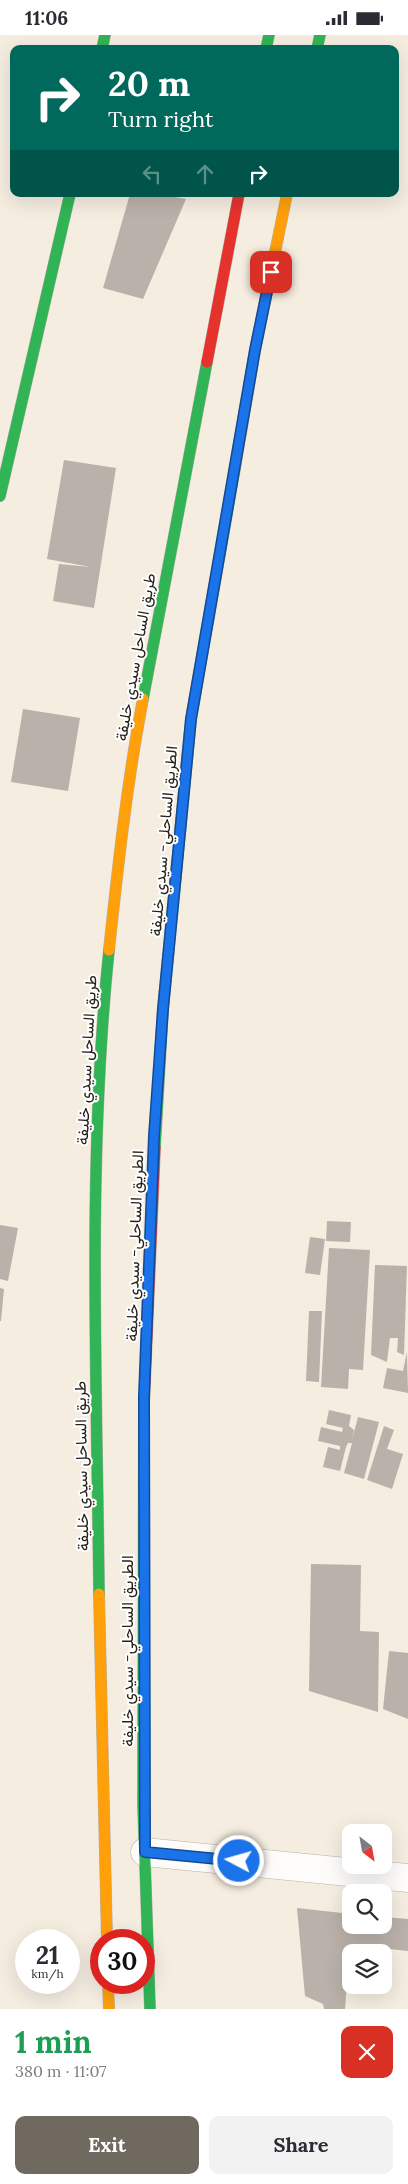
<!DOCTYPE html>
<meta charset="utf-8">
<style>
:root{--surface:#fff;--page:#f2f2f3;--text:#2b2b33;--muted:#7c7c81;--accent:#6f695f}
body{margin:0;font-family:Lora,Vazirmatn,serif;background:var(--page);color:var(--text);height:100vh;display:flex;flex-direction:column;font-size:19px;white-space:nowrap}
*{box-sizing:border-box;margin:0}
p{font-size:16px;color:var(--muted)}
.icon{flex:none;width:28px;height:28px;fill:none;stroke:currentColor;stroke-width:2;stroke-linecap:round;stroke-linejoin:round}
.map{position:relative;height:1974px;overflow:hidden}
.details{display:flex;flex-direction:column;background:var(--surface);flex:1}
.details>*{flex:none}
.banner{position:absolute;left:10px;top:10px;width:389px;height:152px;border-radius:10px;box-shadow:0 5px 20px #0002;background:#00695c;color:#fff;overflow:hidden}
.needle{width:32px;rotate:149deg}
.tools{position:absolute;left:342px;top:1789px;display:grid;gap:10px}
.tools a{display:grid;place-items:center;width:50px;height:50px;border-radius:10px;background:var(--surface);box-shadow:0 5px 20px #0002;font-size:25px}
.speed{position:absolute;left:15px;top:1894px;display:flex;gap:10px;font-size:25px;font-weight:700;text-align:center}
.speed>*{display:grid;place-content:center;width:65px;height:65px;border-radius:50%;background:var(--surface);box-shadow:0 5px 20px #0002;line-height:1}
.speed small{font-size:12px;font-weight:400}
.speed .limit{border:8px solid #d22;background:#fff;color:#111}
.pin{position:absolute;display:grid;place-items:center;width:42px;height:42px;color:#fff;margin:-21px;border-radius:10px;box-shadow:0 2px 8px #0006}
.me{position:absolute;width:55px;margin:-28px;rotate:276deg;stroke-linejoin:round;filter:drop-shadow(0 0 4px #0008)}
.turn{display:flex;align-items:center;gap:18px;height:105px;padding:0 15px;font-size:22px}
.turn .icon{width:65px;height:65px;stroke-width:2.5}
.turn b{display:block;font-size:35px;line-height:42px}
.lanes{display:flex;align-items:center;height:48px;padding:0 15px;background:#0003;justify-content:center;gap:25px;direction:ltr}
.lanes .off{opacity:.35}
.round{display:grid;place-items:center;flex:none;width:52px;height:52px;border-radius:10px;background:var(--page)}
.head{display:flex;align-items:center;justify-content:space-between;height:85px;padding:0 15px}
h1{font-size:30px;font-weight:800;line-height:38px;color:#1e9e55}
.primary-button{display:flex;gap:10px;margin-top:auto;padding:10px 15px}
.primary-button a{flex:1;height:58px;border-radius:10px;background:var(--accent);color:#fff;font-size:20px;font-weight:800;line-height:58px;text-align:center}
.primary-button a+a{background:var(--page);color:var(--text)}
.status{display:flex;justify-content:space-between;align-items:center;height:35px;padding:0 25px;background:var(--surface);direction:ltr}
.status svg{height:14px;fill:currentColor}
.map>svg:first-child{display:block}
.building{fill:#bab1aa}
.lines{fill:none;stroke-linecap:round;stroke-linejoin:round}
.street-casing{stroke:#b7b2a7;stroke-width:29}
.fast-casing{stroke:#b7b2a7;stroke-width:12}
.slow-casing{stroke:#b7b2a7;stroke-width:12}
.jam-casing{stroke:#b7b2a7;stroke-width:12}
.street{stroke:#fefcfa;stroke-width:28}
.fast{stroke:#30b455;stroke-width:11}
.slow{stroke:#ff9f0a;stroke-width:11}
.jam{stroke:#e5322d;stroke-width:11}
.route-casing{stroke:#114b97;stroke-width:12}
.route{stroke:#1a73e8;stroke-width:9}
.labels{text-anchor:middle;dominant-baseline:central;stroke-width:4;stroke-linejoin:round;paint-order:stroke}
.street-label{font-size:16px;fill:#272219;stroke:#fff}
</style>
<div class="status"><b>11:06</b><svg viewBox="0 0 49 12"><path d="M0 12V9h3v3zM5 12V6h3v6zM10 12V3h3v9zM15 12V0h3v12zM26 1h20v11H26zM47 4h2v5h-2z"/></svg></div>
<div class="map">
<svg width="408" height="1974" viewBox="0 0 408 1974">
<rect width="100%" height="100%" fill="#f5ede0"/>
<!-- building -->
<path class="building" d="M130,159h27l29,5 -43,100 -40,-11z
M64,425l52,8 -22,140 -41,-7 6,-37 32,3 -44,-8z
M23,674l57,9 -12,73 -57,-9z
M327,1186l24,1 -1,20 -24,-1z
M0,1190l18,3 -10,53 -8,-2z
M310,1202l15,2 -5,36 -15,-2z
M329,1213l41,2 -7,120 -14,-1 -1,20 -27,-2z
M375,1230l32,1 -3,89 -7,-3 1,-14h-8l-3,24 -16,-7z
M0,1253l4,1 -3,32h-1z
M309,1276h13l-3,71 -13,-1z
M407,1317l1,41 -25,-5 4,-20 16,3z
M329,1375l22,5 -2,11 5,4 -2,10 6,-23 21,5 -15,57 -20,-6 8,-30h-4l-2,4 -6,24 -17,-4 5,-20 12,3v-4l-22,-5 3,-14 21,5 1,-4 -17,-4z
M384,1391l10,4 -7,19 16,5 -11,35 -25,-9z
M311,1529l50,1 -1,66 19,1 -1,80 -69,-21z
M389,1616l19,2v66l-25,-10z
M297,1873l54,6v11h33v-8l24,2v32l-58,-6 -5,64h-21l-1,-5 -18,-8z"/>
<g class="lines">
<!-- street casing -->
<g class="street-casing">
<path id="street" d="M145,1817l263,26"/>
</g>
<!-- fast casing -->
<g class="fast-casing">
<path id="fast" d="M102,14l3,-14
M266,14l3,-14
M317,14l3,-14
M0,461l70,-302
M143,664l64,-337
M155,1112l8,-138 28,-290 44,-251
M144,1369l-1,400 7,205
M99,1559c-2,-214 -12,-430 10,-644"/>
</g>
<!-- slow casing -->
<g class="slow-casing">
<path id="slow" d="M235,433l20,-118 32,-156
M109,915c9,-84 18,-168 34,-251
M99,1559l8,346
M108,1948l1,26"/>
</g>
<!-- jam casing -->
<g class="jam-casing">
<path id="jam" d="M207,327l32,-168
M144,1369l11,-257"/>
</g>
<!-- street -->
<use href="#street" class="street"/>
<!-- fast -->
<use href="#fast" class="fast"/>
<!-- slow -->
<use href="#slow" class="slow"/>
<!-- jam -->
<use href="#jam" class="jam"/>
</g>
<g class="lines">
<!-- route casing -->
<g class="route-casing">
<path id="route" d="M239,1826l-94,-9 -1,-455 10,-261 9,-127 28,-290 64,-369 16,-78"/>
</g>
<!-- route -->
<use href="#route" class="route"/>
</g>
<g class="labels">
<!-- street labels -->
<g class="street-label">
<text transform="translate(135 622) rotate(-80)">طريق الساحل سيدي خليفة</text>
<text transform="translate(163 806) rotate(-85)">الطريق الساحلي- سيدي خليفة</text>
<text transform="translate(86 1025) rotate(-87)">طريق الساحل سيدي خليفة</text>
<text transform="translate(134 1211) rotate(-88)">الطريق الساحلي- سيدي خليفة</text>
<text transform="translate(81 1431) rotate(-91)">طريق الساحل سيدي خليفة</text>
<text transform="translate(127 1616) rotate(-90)">الطريق الساحلي- سيدي خليفة</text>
</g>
</g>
</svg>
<div class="tools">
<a><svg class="needle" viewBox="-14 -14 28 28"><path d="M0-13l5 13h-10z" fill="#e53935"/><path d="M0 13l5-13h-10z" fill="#7c7c81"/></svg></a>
<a><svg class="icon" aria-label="search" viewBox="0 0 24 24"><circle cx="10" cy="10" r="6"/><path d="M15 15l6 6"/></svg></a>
<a><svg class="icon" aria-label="layers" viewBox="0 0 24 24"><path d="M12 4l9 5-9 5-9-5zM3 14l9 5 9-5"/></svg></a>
</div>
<div class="speed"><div>21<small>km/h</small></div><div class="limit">30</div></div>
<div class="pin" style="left:271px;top:237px;background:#d93025"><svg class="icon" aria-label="arrive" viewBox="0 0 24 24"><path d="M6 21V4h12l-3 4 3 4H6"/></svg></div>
<svg class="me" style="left:239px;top:1826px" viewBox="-20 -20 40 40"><circle r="17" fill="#1a73e8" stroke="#fff" stroke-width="3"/><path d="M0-11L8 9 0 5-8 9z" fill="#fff"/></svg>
<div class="banner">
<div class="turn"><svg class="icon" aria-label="right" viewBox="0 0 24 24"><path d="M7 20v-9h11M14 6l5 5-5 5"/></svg><div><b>20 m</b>Turn right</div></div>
<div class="lanes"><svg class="icon off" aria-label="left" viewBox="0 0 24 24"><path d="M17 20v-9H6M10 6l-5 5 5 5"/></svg><svg class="icon off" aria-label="ahead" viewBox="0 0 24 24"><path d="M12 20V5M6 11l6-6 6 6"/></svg><svg class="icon" aria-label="right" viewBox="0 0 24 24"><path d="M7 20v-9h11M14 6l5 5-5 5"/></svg></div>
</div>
</div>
<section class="details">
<div class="head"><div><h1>1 min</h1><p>380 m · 11:07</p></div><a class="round" style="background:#d93025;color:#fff"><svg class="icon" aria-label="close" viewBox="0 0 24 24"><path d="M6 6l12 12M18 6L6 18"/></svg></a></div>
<div class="primary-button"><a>Exit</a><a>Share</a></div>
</section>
